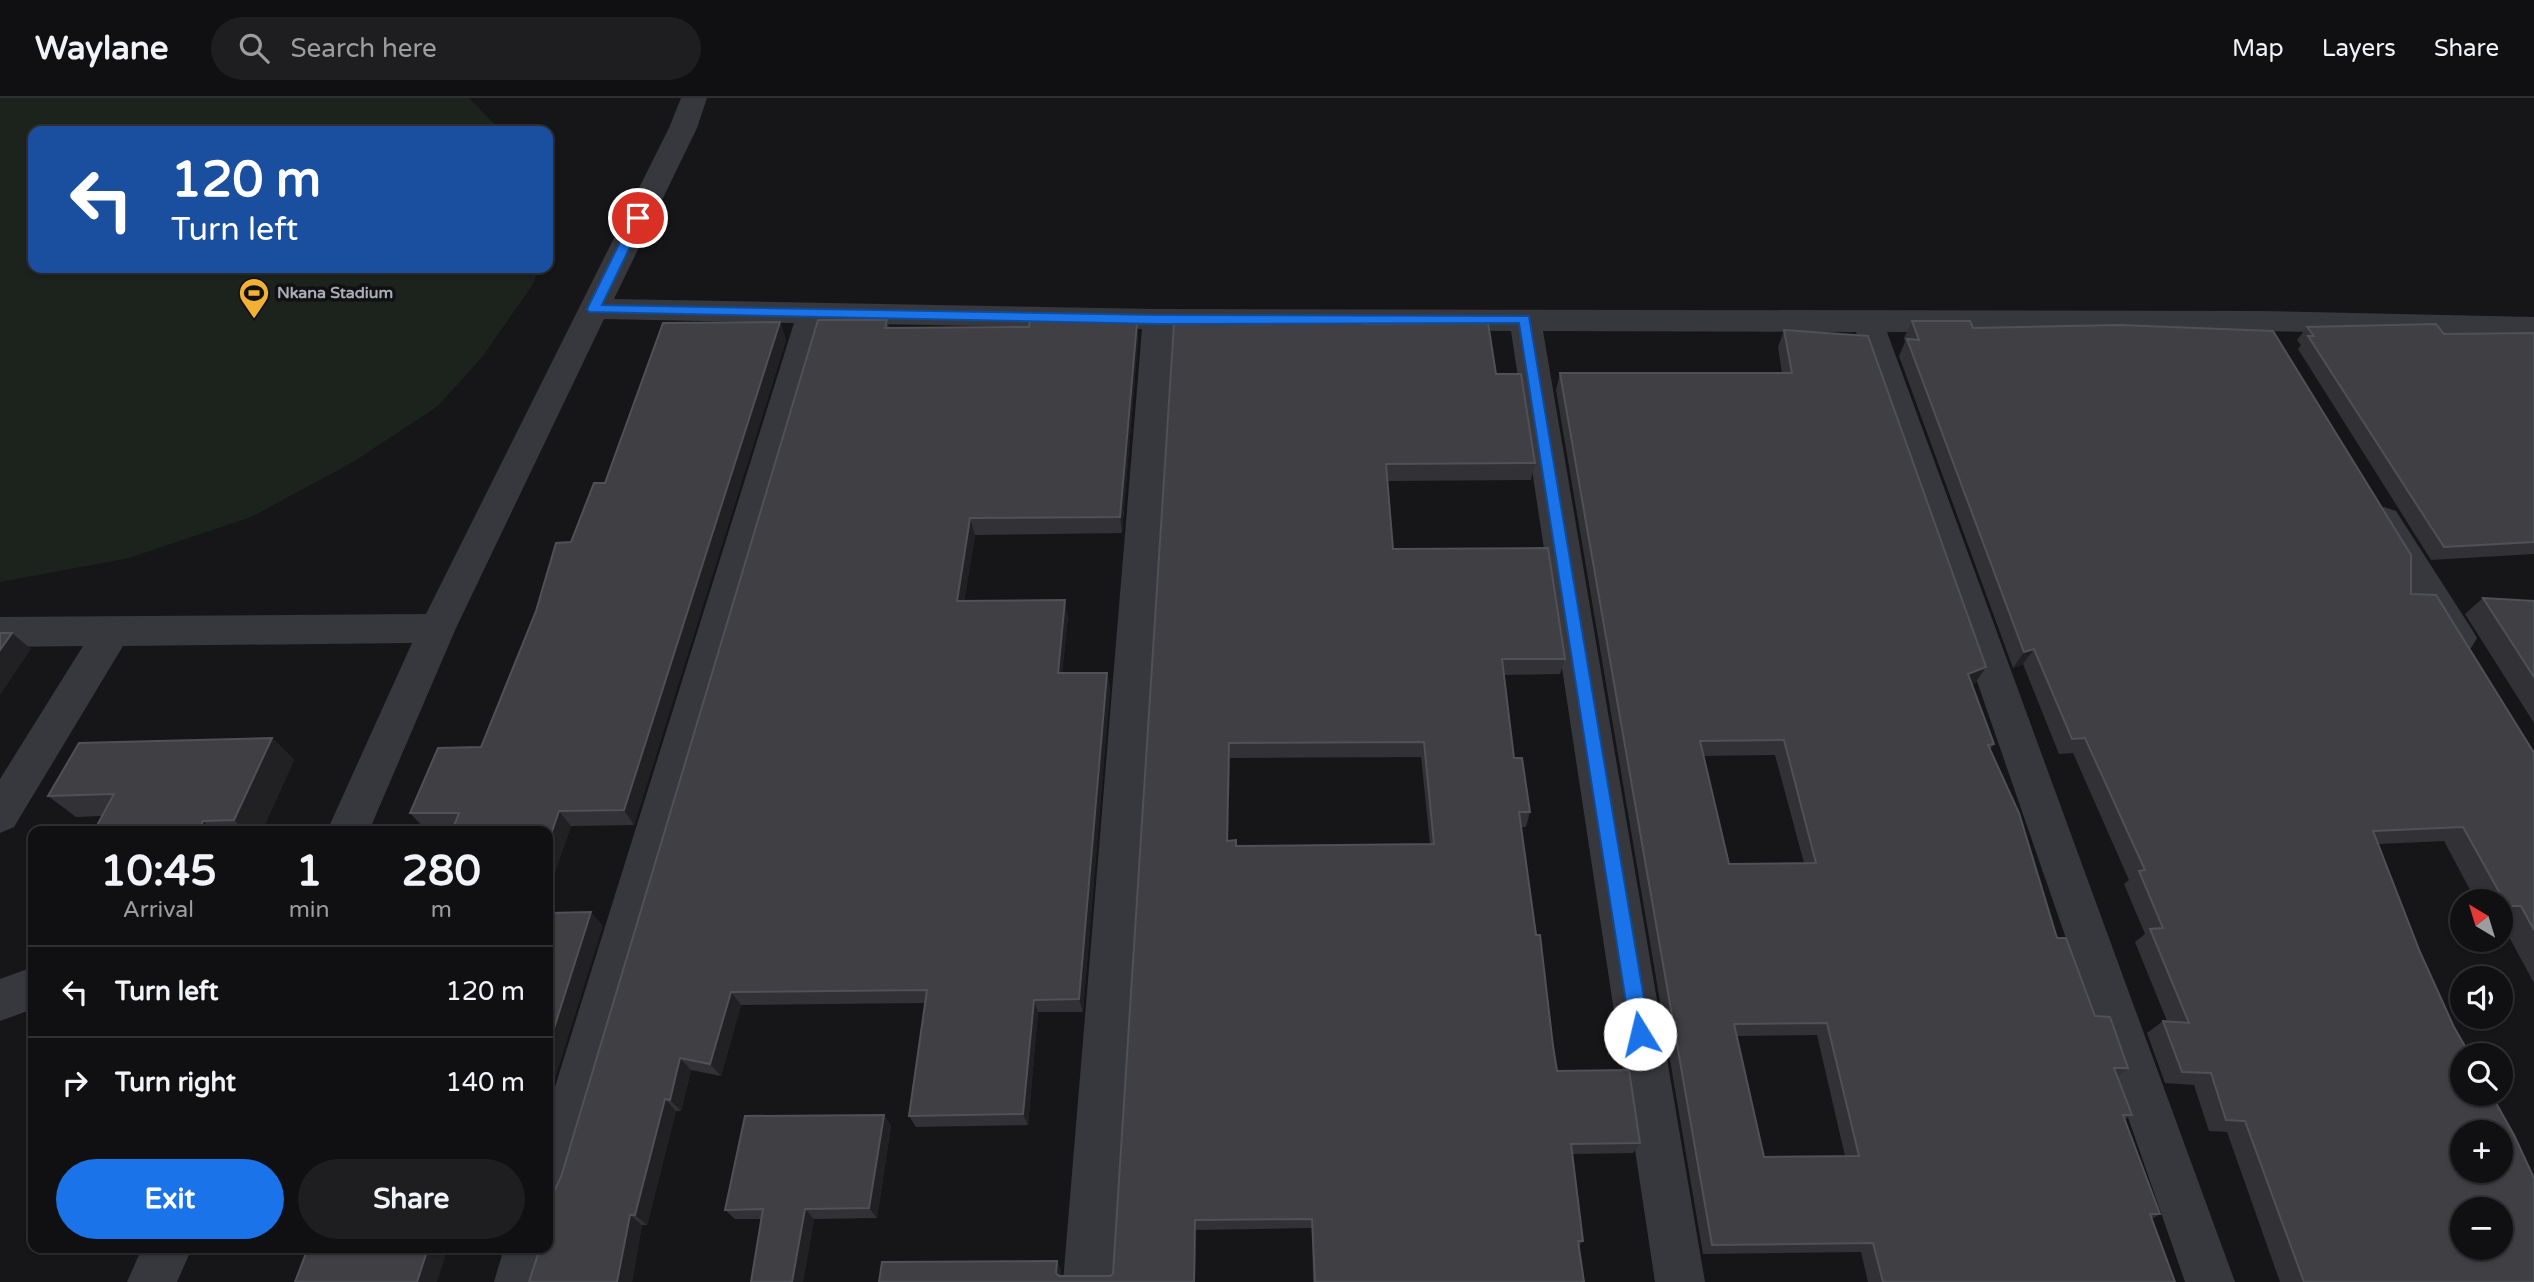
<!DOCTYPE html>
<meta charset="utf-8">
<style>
:root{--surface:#101012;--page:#1e1e20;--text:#f1f3f6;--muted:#9c9d9f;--line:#303032;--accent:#1a73e8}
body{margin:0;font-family:"Varela Round",sans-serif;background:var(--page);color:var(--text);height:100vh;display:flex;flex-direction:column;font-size:26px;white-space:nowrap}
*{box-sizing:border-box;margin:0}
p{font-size:23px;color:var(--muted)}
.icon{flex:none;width:38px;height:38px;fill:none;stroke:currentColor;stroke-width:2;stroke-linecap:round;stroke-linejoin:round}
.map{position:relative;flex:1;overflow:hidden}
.details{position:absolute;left:28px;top:728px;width:525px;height:427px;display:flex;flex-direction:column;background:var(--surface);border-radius:14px;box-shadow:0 2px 5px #0004,0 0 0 2px var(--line)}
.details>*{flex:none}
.top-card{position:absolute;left:28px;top:28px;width:525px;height:147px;border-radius:14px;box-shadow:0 2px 5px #0004,0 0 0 2px var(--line);background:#1a4fa0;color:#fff;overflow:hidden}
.needle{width:46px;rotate:322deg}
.buttons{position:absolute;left:2450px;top:791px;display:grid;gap:14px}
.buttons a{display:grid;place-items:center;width:63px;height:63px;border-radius:50%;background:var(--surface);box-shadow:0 2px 5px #0004,0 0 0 2px var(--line);font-size:35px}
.pin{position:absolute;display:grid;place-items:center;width:60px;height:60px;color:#fff;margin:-30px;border:4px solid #fff;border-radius:50%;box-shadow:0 2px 7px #0007}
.me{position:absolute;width:77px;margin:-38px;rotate:351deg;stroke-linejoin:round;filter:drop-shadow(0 0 5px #0008)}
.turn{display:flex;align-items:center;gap:24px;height:147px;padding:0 28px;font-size:32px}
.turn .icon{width:91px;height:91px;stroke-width:2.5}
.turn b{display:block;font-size:49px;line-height:60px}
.eta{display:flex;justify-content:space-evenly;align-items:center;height:119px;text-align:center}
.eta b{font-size:42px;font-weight:700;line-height:49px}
.action{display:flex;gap:14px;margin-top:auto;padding:14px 28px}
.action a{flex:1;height:80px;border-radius:42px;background:var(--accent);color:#fff;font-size:28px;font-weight:700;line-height:80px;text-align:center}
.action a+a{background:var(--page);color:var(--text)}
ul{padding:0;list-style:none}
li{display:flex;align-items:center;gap:21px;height:91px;padding:0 28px;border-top:2px solid var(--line)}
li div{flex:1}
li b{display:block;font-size:26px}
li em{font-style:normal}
header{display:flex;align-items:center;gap:42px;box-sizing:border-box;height:98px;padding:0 35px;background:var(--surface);border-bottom:2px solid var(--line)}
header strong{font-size:33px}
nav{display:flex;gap:38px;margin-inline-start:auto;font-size:24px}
.search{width:490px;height:63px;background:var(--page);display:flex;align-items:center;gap:18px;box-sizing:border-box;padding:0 24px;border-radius:38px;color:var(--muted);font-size:26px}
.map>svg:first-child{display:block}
.green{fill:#1c231d}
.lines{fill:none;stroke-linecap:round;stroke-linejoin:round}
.minor{fill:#37383d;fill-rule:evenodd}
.wall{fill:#323236;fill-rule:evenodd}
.shaded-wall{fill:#212124}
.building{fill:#3f3f44;stroke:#4f5156;stroke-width:2;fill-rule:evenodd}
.route{fill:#1a73e8;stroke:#114b97;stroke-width:2}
.labels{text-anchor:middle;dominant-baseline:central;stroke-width:7;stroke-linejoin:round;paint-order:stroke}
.far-poi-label{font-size:16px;font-weight:bold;fill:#a8adb8;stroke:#111113;text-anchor:start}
</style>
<header>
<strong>Waylane</strong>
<div class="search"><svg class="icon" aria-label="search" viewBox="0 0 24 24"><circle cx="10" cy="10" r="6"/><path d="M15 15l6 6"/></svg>Search here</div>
<nav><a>Map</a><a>Layers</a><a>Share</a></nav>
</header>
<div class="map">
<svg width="2534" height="1184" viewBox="0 0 2534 1184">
<rect width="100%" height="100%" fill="#161618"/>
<!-- green -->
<path class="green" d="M0,0h469l32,33h-468v137h506l-6,16 -50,72 -45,50 -85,56 -102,55 -122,41 -129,24z"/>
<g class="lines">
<!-- minor -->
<path class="minor" d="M681,0h26l-10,30 -83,171 544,10 1104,2 272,6v20l-272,-6 -375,1 348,950h-50l-329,-950 -313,-1 162,951h-50l-144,-951 -338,-2 -60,953h-50l79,-953 -317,-6 -260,880 -17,7v-101l246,-786 -190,-4 -148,309 -87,203h-42l85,-188 -289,3 -109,181 -14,6v-54l83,-133 -83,1v-30l426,-3 243,-486z
M2384,409l12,4 75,117 6,10 -6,10 -13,5 -13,-5 -79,-128 6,-9z
M33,869v42l-33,12v-42z
M548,1135l6,15 -10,34h-50l10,-34h44z
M142,1150h50l-15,34h-50z"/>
</g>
<!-- wall -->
<path class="wall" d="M887,222l2,8 140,-1 108,-4 1,17 -16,193 -147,2 -11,66 104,15 -6,57h45l3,15 -27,324h-45l-10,113 -112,2 -7,-11 16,-113 -184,2 -20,71 -30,-6 -10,41h-5l-29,114h-5l-10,57h-103l19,-34 4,-52 9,-19z
M1912,223l61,7 438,266 123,159v230l-33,-61v-21h-25l-32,-60 -65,3 155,438h-254l-53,-150 -18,-1 -15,-46 -29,-2 -18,-50 16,-12h4l-32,-79 10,-8 -21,-50 5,-4 -56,-127 -14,1 -36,-90 -10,4 -114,-312 6,-14 -1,-4z
M780,224l6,18 -152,485 -63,1 -23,66v-61l-95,-4 -29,1 -14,-15 71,-66 90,-205 34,-59z
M1174,225l190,1 132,50 39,89 -4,17 -144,1 6,68 172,110 -5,15 -56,1 10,83 16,54 -4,15h-5l36,244 83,72 -7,10 -60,1 10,87 -4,5 5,36h-271l-1,-54 -116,2 -1,52h-316l178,-21 4,9v6h49l3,-2zM1421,659l9,87 -194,2 -8,-5 2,-83z
M2307,229l137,7 90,-1v221l-103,6 -133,-211 3,-4 -4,-5z
M1784,232l202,337 -11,16 -3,1 22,60 -4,6 67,188 38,78 33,52 -11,9 15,38 -8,5 36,94 -8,5 23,63h-307l-7,-30 -158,2 -147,-864 4,-17h222l-4,-26zM1775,657l29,108 -75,1 -25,-108zM1817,937l28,121 -81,1 -27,-121z
M2483,500l51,3v122l-69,-109z
M272,640l22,22 -32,71h-168l8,-15 -26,1 -28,-21z
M884,1017l7,11 -14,92 -63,1 -11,63h-52l10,-63h-26l-10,-9z"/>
<!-- shaded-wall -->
<path class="shaded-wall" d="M780,224l6,18 -152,485 -10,-15z
M1137,225l1,17 -16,193 -2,-16z
M970,420l5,17 -13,82 -5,-16z
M1065,502l3,16 -7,73 -3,-16z
M12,535l19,16 -31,46v-45z
M2034,551l-11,15 -10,4 11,-16z
M1986,569l-11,16 -17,6 10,-15z
M1107,575l3,15 -27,324 -4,-13z
M272,640l22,22 -32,71h-16l-12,-11z
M1229,645l1,15 -2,97 -1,-14z
M559,713l12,15 -23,66v-49z
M203,723l12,10h-17z
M591,814l12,14 -55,175v-54z
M731,894l10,13 -20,71 -11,-12z
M1034,902l4,12 -10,113 -5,-11z
M680,960l11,12 -10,41 -11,-11z
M665,1001l11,12 -29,114 -12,-10z
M884,1017l7,11 -14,92 -8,-10z
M805,1111l9,10 -11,63h-11z
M630,1117l12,10 -10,57h-15z
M1195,1122l1,10 -1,52h-1z
M428,1150h20l-11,34h-20z
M1057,1163l4,9 -1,12 -4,-9z"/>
<!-- building -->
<path class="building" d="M1105,221v4h32l-17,194 -150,1 -13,83 108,-1 -7,73h49l-28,326 -45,1 -11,114 -114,2 18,-126 -196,2 -21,72 -30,-6 -10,42 -5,-1 -30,116h-5l-13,67h-88l11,-34h8v-51l4,-1 9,-19 257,-857h69l-2,8 144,-1 1,-7z
M1364,222v4l124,-1 8,51h25l14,89 -149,1 7,85 155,-1 17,111h-63l12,99h8l8,54h-11l17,123h4l13,111 4,25 72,-1 11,73 -69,1 12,97h-5l6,41h-269l-3,-63 -117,1 -1,62h-315l3,-20 175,-1 -1,12 3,3h51l3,-2 61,-951zM1424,644l10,102 -198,2v-6l-9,1 2,-98z
M1912,223h58l3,7 146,-3 154,6 138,224v39l25,1 98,158v177l-13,-24h-14l-44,-79 -90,4 47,121 34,75 16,28h-8v39h29l23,41 20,43v104h-230l-59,-161 -19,-1 -15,-47 -29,-1 -19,-51 26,2 -39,-94 13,-1 -24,-57 6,-1 -60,-132 -13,1 -38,-90 -10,3 -117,-313 12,1zM2462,1034h39v39h-39zM2462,1111h39v39h-39z
M780,224l-156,488 -65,1 -11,32v-12h-96l7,-18h-49l28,-65 43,-1 55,-136 20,-68 15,-1 23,-59h11l58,-160z
M2436,226l8,10 90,-1v209l-90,5 -136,-211h6l-7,-9z
M1784,232l84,6 118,331 -18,7 26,70 -6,1 31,68 38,125h9l29,78 15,1 18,51h-14l18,47h-9l37,99h-10l25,68h-292l-10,-39 -161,2 -152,-872h232zM1784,642l32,123 -87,1 -29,-123zM1827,925l32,133 -95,1 -30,-133z
M2483,500l51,3v76z
M0,535h12l-12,17z
M272,640l-38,82 -31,1 -5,10h-104l20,-37 -66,2 31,-53z
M591,814l-43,135v-134z
M884,1017l-15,93 -64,1 -13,73h-41l12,-73 -38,1 20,-94z
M308,1150h120l-11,34h-122z"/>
<!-- route -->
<path class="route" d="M638,116l6,4 -42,87 556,10 371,1 121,718 -3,7 -7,2 -6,-2 -3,-7 -112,-711 -361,1 -569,-12 -2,-3 45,-91z"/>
<!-- icons -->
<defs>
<g id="stadium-pin" transform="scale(1.575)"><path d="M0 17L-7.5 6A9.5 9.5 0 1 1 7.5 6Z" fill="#f2b134" stroke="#111113"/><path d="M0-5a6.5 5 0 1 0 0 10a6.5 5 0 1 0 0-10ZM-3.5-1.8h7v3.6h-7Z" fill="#111"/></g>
</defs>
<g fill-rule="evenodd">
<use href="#stadium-pin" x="254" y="195"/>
</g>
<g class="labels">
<!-- far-poi labels -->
<g class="far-poi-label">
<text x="277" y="195">Nkana Stadium</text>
</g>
</g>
</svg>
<div class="buttons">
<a><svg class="needle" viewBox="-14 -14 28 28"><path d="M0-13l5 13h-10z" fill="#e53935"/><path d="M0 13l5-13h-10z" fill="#9c9d9f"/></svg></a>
<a><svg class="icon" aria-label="sound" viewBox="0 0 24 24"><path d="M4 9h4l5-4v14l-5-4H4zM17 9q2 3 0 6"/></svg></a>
<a><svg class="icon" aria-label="search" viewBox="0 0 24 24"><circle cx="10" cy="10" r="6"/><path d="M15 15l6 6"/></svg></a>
<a>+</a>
<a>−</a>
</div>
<div class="pin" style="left:638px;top:120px;background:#d93025"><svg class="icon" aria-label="arrive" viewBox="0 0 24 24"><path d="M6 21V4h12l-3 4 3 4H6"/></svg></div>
<svg class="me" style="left:1640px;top:936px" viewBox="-20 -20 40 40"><circle r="19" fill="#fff"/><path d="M0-13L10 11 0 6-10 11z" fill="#1a73e8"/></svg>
<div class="top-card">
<div class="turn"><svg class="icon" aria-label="left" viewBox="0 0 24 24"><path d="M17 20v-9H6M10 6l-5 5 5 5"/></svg><div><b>120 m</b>Turn left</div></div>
</div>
<section class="details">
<div class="eta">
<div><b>10:45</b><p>Arrival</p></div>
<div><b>1</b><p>min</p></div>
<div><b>280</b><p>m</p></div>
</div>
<ul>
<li><svg class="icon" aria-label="left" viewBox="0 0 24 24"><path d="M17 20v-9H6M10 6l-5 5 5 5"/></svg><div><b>Turn left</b></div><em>120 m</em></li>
<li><svg class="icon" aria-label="right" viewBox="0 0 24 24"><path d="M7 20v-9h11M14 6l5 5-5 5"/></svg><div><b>Turn right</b></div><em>140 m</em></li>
</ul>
<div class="action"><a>Exit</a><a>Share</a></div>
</section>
</div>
